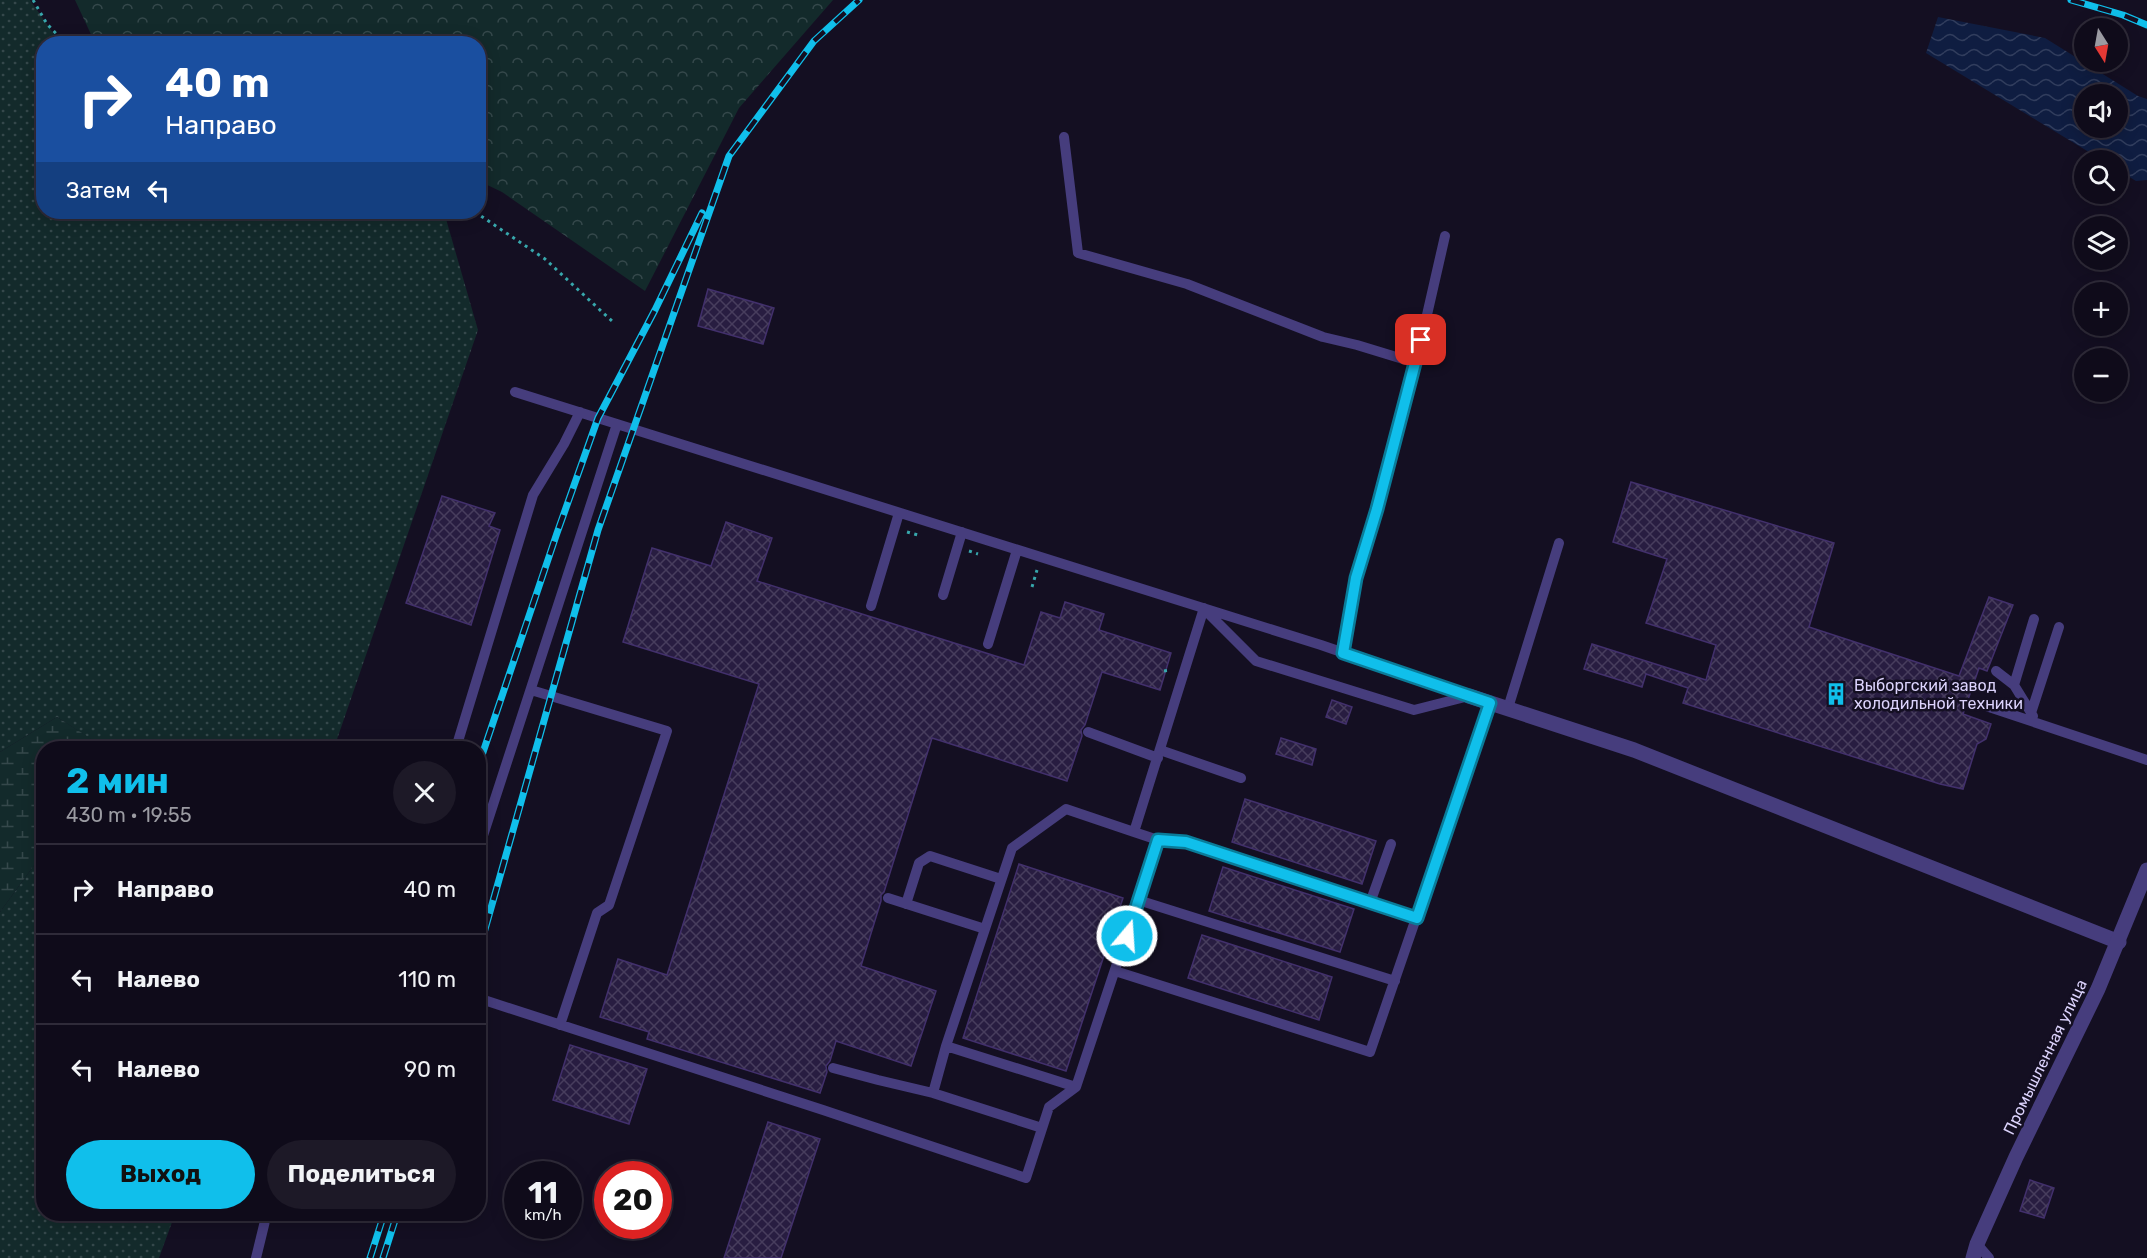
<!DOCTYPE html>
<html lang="ru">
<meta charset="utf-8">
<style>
:root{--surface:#0f0b1a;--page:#1d1927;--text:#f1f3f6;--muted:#9b9ba2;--line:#2f2b39;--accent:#10bfeb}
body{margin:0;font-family:Rubik,sans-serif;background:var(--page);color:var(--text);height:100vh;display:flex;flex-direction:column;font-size:22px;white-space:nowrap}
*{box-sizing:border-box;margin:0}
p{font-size:20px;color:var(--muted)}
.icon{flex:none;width:33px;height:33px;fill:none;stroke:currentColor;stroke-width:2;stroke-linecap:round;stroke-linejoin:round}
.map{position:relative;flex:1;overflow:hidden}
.drawer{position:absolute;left:36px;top:741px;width:450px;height:480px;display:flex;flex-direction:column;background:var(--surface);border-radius:24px;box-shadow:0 3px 15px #0003,0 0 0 2px var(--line)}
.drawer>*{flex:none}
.guide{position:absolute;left:36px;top:36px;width:450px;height:183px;border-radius:24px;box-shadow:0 3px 15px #0003,0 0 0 2px var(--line);background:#1a4fa0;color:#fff;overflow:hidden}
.needle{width:39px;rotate:169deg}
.controls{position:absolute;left:2074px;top:18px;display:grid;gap:12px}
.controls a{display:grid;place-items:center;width:54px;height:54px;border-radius:50%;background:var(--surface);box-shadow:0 3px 15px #0003,0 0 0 2px var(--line);font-size:30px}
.speed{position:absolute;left:504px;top:1161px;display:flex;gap:12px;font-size:30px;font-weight:700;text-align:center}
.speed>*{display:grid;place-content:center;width:78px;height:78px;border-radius:50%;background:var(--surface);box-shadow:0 3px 15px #0003,0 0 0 2px var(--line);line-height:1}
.speed small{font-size:15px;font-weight:400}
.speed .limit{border:9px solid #d22;background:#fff;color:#111}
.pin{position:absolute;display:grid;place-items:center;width:51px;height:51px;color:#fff;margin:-26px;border-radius:12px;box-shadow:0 3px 9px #0006}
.me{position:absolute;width:66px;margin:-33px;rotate:18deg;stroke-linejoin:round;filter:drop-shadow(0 0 4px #0008)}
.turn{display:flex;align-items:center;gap:21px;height:126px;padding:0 30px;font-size:27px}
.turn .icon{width:78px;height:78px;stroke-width:2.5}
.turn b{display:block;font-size:42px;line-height:51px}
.then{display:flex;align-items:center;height:57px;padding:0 30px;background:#0003;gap:12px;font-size:22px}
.round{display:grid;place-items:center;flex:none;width:63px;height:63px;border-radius:32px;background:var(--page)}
.summary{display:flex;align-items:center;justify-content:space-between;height:102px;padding:0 30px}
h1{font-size:36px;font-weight:700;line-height:45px;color:var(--accent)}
.action{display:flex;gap:12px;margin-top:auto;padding:12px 30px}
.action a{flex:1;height:69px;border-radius:36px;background:var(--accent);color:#111;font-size:24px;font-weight:700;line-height:69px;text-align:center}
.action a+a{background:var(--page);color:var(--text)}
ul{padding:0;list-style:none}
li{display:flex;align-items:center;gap:18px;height:90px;padding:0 30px;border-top:2px solid var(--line)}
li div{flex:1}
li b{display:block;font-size:22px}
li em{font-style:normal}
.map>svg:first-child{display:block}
.grass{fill:url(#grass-dots)}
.forest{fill:url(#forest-crowns)}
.wetland{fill:url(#wetland-marsh)}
.water{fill:url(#water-waves);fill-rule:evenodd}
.building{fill:url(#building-cross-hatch);stroke:#42306c;stroke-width:1.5}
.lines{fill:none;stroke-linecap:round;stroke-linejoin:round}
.path{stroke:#37a7ac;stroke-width:3;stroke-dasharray:3 4.5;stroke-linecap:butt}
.service{stroke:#463d7d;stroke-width:10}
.minor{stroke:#463d7d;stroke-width:15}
.tertiary{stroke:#463d7d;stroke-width:15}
.rail-casing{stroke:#10bfeb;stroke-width:7}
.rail{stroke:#140f22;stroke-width:4.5;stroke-dasharray:14;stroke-linecap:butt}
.route-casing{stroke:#0a7c99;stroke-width:15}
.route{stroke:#10bfeb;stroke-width:10}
.labels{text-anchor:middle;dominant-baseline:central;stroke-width:5;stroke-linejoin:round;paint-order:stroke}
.poi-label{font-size:16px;fill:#dcd3fc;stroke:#140f22;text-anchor:start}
.street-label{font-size:16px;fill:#dcd3fc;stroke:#140f22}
</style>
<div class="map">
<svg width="2147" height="1258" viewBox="0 0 2147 1258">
<defs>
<pattern id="grass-dots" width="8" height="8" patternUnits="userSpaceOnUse" patternTransform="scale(1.5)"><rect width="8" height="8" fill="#132a2b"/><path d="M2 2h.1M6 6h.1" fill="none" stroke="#35484b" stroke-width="1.8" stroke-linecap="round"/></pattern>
<pattern id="forest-crowns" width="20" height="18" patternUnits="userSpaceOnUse" patternTransform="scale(1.5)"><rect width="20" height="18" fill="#132a2b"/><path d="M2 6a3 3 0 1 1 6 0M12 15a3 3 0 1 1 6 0" fill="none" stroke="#35484b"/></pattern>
<pattern id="wetland-marsh" width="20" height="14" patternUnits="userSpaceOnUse" patternTransform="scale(1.5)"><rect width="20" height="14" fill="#132a2b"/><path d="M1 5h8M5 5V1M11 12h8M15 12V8" fill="none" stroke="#35484b"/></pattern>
<pattern id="water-waves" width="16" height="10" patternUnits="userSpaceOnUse" patternTransform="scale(1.5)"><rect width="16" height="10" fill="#0f1d41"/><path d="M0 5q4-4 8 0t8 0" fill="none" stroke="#313d5d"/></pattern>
<pattern id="building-cross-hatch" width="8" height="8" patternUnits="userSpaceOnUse" patternTransform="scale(1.5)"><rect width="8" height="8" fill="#281d41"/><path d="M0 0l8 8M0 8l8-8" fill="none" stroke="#473d5d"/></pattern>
</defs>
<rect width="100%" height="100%" fill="#140f22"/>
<!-- grass -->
<path class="grass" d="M0,0h30l30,43 -16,1v168h400l34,118 -144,418h-231v-1l-46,-30 -57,35z
M43,853l1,361h131l-16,44h-159v-346z"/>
<!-- forest -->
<path class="forest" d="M75,0h758l-94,108 -94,183 -143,-99 -23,-11 -1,-137 -383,-1z"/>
<!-- wetland -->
<path class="wetland" d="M57,717l47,30 -1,1h-59l-1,105 -43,59v-160z"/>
<!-- water -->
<path class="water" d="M1938,17l107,21 93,58 9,3v81l-11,1 -18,-11v-10h-16l-176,-107zM2118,94v34h-33v-34z"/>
<!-- building -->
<path class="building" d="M708,289l66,19 -11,36 -65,-18z
M1631,482l203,61 -25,84 150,49 30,-79 24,8 -26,66 -8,-3 -16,46 28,10 -5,15 -9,5 -14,45 -23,-5 -257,-81 5,-15 -42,-14 -4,13 -58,-18 8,-25 114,36 10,-35 -70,-22 21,-64 -54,-17z
M442,496l53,17 -6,13 11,4 -29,95 -65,-22z
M726,522l46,16 -15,43 267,84 17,-53 19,6 5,-16 39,12 -5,16 72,23 -11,37 -58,-18 -17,53 -4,5 1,6 -15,45 -135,-43 -48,154 -3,3v6l-20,65 75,25 -25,75 -75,-25 -6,20 -4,5 1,6 -7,21 -173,-54 2,-7 -49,-15 18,-58 49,16 92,-291 -136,-42 29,-94 59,18z
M1332,700l20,7 -6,17 -20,-7z
M1281,738l35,11 -4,16 -36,-11z
M1245,799l131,42 -14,43 -130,-42z
M1019,864l104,34 -57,173 -103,-33z
M1223,867l131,42 -14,43 -131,-41z
M1202,935l130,42 -13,43 -131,-42z
M570,1045l77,24 -18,55 -76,-24z
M768,1122l52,17 -39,119h-57z
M2030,1180l24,8 -10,30 -24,-7z"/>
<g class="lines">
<!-- path -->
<path class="path" d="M33,0l14,24 19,20
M475,212l70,47 68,63
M907,532l11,3
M969,551l9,3
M1032,587l5,-17
M1164,671l7,-1"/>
<!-- service -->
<path class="service" d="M1064,137l14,116 109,31 136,53 34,8 59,18
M515,392l806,253 148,51
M943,595l19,-63
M871,606l28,-93
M1206,611l50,50 158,49 55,-14
M988,644l29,-94
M1343,653l13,-75 60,-215 29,-127
M1996,671l18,14 19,31
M2014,685l20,-66
M531,690l136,41 -58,174 -12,8 -37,112
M1986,706l161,54
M1508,708l51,-165
M2031,713l28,-86
M1088,732l70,26
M456,748l77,-253 31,-51 16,-32
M1160,750l81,28
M1134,832l24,8 -82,247 -130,-41 66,-198 54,-39 68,23 70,-224
M1158,840l28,2 231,76
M478,851l139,-427
M888,898l97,31
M1138,900l257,81
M1370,903l21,-59
M906,904l13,-41 11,-7 71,23
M1115,971l255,81 120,-349
M478,998l345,112 203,68 23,-71 27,-20
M946,1046l-13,47 109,35
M833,1068l45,12 55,13
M1977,1244l12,14
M256,1258l9,-37 6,-7"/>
<!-- minor -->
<path class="minor" d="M1469,696l165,54 485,192"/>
<!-- tertiary -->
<path class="tertiary" d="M1973,1258l4,-14 39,-87 82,-168 49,-119"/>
<!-- rail casing -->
<g class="rail-casing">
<path id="rail" d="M2071,0l52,15 24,10
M478,767l79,-234 41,-115 57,-108 47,-97
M478,954l120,-424 131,-374 85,-115 45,-41
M370,1258l14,-44
M383,1258l14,-44"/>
</g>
<!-- rail -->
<use href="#rail" class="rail"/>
</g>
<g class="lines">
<!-- route casing -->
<g class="route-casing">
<path id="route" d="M1127,936l31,-96 28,2 231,76 73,-215 -147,-50 13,-75 21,-69 44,-169"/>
</g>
<!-- route -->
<use href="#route" class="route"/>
</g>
<!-- icons -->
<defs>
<g id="building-bare" transform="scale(1.8)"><path d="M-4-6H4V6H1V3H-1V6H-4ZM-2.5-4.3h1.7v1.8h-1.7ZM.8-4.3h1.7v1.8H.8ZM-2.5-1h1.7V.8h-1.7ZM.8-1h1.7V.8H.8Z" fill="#10bfeb" stroke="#140f22" stroke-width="2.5" paint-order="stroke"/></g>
</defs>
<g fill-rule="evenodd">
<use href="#building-bare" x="1836" y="694"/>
</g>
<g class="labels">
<!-- poi labels -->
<g class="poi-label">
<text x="1854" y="685">Выборгский завод<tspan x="1854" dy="18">холодильной техники</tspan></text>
</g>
<!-- street labels -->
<g class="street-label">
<text transform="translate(2045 1057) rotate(-64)">Промышленная улица</text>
</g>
</g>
</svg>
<div class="controls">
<a><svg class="needle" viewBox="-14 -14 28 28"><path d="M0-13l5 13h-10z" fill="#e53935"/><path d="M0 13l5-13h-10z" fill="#9b9ba2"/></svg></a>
<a><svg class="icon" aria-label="sound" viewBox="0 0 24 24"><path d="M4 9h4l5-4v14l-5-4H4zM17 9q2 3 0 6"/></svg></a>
<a><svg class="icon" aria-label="search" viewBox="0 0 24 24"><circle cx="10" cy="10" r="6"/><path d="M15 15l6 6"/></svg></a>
<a><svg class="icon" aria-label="layers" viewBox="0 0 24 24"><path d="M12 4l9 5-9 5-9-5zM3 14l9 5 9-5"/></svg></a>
<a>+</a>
<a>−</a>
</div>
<div class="speed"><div>11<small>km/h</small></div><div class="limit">20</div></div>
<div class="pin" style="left:1421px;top:340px;background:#d93025"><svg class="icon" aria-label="arrive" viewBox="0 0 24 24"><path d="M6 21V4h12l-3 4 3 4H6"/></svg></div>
<svg class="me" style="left:1127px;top:936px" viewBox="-20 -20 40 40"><circle r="17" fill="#10bfeb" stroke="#fff" stroke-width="3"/><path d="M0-11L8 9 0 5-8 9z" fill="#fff"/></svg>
<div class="guide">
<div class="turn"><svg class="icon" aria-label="right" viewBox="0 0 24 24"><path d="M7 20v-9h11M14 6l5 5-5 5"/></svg><div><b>40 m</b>Направо</div></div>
<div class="then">Затем<svg class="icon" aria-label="left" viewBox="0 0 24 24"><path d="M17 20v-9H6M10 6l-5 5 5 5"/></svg></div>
</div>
<section class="drawer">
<div class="summary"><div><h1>2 мин</h1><p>430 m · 19:55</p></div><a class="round"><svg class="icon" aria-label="close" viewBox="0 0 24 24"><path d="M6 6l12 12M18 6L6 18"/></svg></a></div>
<ul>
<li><svg class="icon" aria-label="right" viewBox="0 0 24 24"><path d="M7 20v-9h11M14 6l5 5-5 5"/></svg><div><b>Направо</b></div><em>40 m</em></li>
<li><svg class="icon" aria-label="left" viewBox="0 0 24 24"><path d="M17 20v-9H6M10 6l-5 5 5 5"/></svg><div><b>Налево</b></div><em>110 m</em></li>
<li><svg class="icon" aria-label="left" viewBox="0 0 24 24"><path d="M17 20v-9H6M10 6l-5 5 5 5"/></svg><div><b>Налево</b></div><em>90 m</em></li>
</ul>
<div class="action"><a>Выход</a><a>Поделиться</a></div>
</section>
</div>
